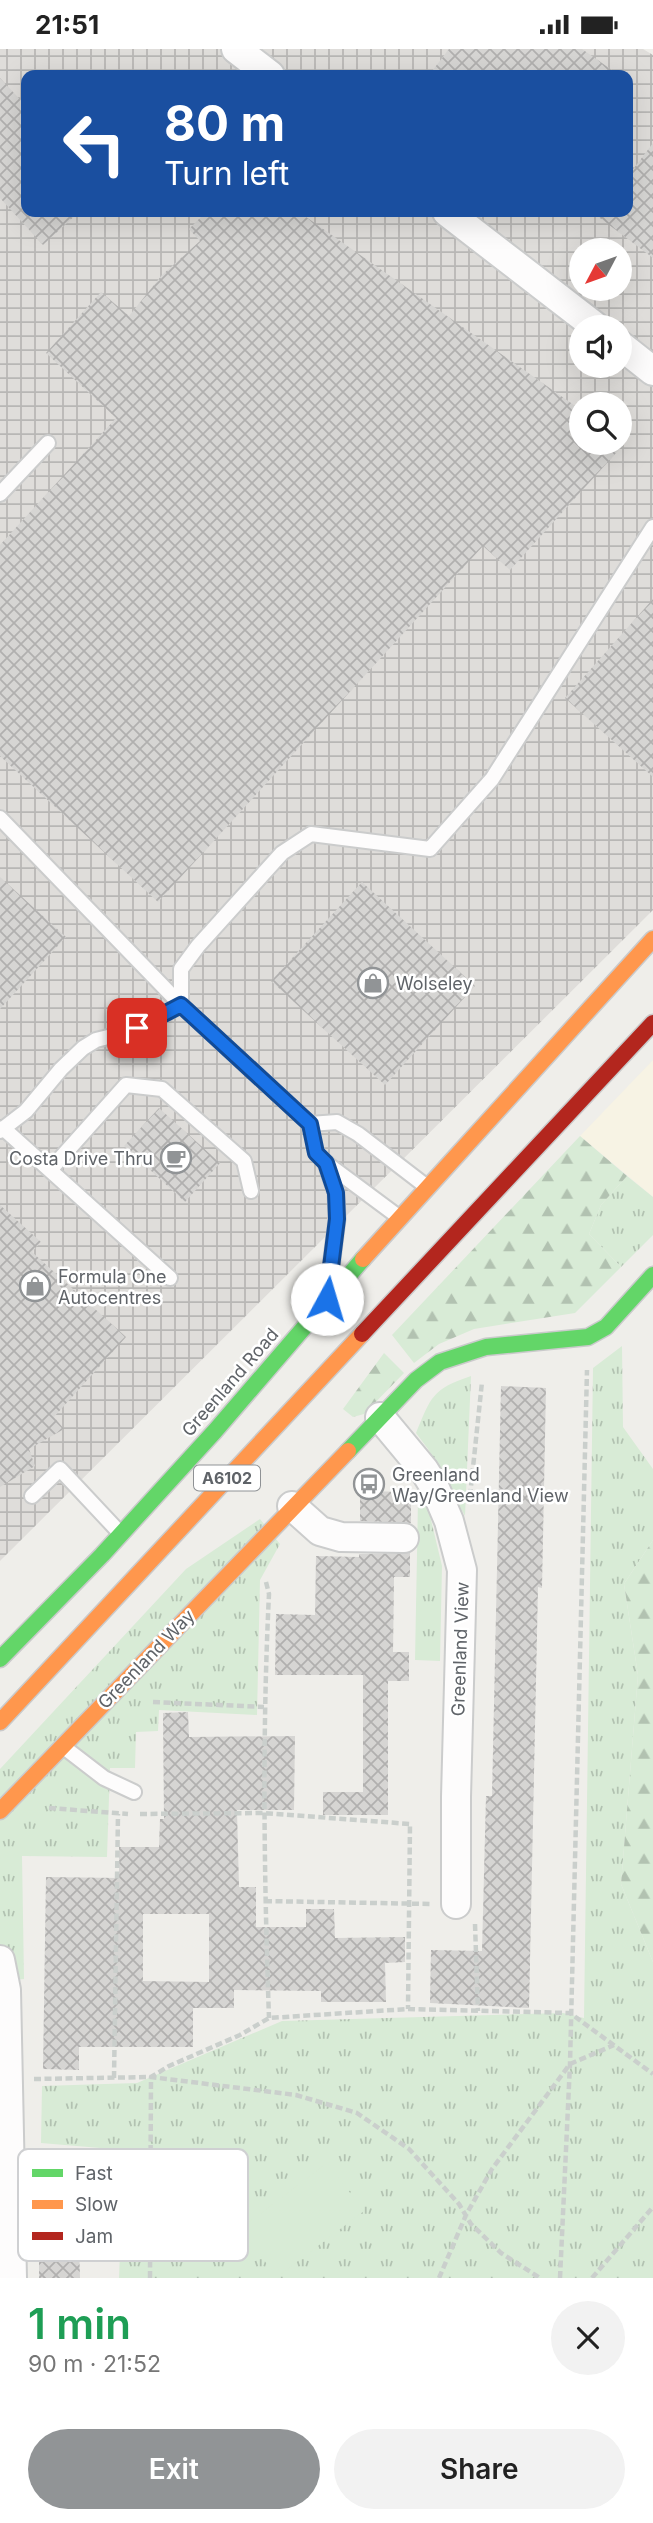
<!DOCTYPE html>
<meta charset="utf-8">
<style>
:root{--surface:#fff;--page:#f2f2f2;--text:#222;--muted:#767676;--accent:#919496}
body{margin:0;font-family:Inter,sans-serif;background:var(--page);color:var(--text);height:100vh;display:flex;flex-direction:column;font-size:26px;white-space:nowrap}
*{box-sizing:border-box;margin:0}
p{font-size:23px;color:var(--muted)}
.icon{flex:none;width:38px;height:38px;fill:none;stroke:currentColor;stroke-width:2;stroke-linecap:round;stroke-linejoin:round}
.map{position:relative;height:2229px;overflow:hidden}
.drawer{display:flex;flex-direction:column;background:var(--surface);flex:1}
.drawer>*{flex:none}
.banner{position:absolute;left:21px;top:21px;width:612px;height:147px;border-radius:14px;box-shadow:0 7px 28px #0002;background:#1a4fa0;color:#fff;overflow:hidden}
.needle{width:46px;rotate:229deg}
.controls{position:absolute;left:569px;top:189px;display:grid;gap:14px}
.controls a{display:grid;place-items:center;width:63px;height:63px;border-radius:50%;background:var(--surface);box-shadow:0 7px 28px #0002;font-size:35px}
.pin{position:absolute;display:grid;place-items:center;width:60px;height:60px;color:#fff;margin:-30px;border-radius:14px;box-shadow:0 4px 10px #0006}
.me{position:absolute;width:77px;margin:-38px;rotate:6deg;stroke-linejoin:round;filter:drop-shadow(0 0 5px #0008)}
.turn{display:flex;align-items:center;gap:24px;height:147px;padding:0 28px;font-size:32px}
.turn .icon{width:91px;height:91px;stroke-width:2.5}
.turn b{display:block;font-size:49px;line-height:60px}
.round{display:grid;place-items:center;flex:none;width:74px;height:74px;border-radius:37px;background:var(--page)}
.headline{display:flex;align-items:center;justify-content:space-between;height:119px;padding:0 28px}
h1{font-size:42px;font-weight:600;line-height:52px;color:#1e9e55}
.button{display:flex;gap:14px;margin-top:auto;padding:14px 28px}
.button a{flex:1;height:80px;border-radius:42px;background:var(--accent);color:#fff;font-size:28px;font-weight:600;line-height:80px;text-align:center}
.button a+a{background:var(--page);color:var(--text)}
.status{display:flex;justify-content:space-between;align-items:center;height:49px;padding:0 35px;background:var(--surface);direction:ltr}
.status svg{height:19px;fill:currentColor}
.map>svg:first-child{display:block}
.commercial{fill:#f7f3e4}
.industrial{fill:url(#industrial-grid);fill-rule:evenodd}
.grass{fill:url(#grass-tufts)}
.forest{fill:url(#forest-firs)}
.pitch{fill:#d8ebd6}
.building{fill:url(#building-cross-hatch);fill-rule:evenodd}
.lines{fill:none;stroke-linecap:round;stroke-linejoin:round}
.lane-casing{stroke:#cbcccc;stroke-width:18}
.street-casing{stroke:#cbcccc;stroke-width:32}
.fast-casing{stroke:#cacacb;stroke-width:19}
.slow-casing{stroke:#cacacb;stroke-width:19}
.jam-casing{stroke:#cacacb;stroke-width:19}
.path{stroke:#cacfcc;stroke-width:4.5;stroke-dasharray:7 3.5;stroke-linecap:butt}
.lane{stroke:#fdfcfc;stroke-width:14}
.street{stroke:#fdfcfc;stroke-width:28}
.fast{stroke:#63d668;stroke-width:16}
.slow{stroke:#ff974d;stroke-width:16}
.jam{stroke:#b3261e;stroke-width:16}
.route-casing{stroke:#114b97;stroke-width:18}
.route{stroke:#1a73e8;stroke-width:12}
.labels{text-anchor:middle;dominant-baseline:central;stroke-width:5;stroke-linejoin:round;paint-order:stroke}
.shield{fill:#fff;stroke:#8f9295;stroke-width:2}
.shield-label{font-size:16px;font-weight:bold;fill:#5f6368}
.poi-label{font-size:18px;fill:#5f6368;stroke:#fff;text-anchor:start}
.street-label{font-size:18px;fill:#5f6368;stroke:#fff}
.key{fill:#fff;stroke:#cfd0d2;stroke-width:2}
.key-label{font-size:19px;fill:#5f6368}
</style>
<div class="status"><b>21:51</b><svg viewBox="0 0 49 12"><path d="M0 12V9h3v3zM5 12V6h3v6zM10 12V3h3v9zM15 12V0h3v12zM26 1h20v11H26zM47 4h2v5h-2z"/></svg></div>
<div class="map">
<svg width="653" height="2229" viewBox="0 0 653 2229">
<defs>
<pattern id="industrial-grid" width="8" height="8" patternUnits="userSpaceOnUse" patternTransform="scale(1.75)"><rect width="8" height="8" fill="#dfddda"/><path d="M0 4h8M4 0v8" fill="none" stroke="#b8b7b5"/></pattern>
<pattern id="grass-tufts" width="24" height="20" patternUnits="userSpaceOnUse" patternTransform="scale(1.75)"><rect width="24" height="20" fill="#d8ebd6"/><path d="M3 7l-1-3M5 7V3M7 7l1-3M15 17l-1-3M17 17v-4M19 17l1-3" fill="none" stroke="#b2c2b1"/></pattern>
<pattern id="forest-firs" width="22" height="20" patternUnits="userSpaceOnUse" patternTransform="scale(1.75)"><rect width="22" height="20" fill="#d8ebd6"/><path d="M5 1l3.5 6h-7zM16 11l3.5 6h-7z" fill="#b2c2b1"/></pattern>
<pattern id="building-cross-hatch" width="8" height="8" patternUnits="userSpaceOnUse" patternTransform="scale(1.75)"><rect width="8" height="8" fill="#d6d5d3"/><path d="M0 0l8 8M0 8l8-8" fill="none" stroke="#b1b0af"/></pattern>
</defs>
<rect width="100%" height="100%" fill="#efeeea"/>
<!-- commercial -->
<path class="commercial" d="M653,1011v137l-73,-61z"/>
<!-- industrial -->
<path class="industrial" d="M0,0h643l10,6v855l-653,651zM26,26h602v137h-602zM581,201h39v39h-39zM581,278h39v39h-39zM581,355h39v39h-39z"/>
<!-- grass -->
<path class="grass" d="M627,1127l26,21v38l-32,32 -32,-33 12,-29z
M622,1297l1,81 30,42v71l-29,44 14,91 -17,209 32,78v316h-534l5,-128 -83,-7 1,-57 95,-3 145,-62 281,-8 21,5 9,-650z
M471,1327l-6,140 -37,-67 -12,-16c15,-36 16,-44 55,-57z
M426,1450l16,67 -2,95 -25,-1 3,-160z
M260,1470l20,25 -20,36 -3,135 -98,-5 -1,21 -22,1 -1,36h-25l-3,89 -85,-1 2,123 -24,2v-212l186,-200z"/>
<!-- forest -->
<path class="forest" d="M580,1087l47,40 -26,29 -12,29 32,33 -46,46 -101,16 -35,15 -25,19 -22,-28z
M384,1304l20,20 -40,41 -11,3 -10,-8z
M653,1491v422l-32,-78 17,-209 -14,-91z"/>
<!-- pitch -->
<path class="pitch" d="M327,2114l37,48 -87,66 -37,-48z"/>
<!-- building -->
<path class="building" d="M449,0h133l37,26h-190z
M0,29l26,28v106h53l-36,33 -43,-47z
M653,94v115l-61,-46h36v-36z
M206,163h93l282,198v33h39v-6l6,5 -116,128 -27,-24 -325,356 -158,-146v-211l116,-127 -70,-65 55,-61 28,24 33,-41 38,-34 -11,-12z
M653,550v178l-88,-79z
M0,828l66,60 -66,72z
M362,833l113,104 -90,99 -114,-104z
M159,1059l61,55 -35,39 -61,-56z
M0,1156l41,37 -9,10 94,85 -72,80 10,12 -35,20 6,17 -35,21z
M501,1337l45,2 -4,200 -4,-1 -9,421 -99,-5 1,-53 51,1 4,-155h6z
M360,1442l51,1v31l-51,-2z
M410,1504v24h-16l-1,75h16v29h-21v134h-65v-23h40v-117h-88l1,-61 39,1 1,-59 43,1v-3z
M188,1663l1,25 106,-1 -1,74h-57l2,77h17v40h50v-18h28l1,29 70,-1v25l-20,1 1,39h-65v-11l-87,-1v18h-41v39h-114v23l-36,-1 3,-192 73,1v-31h40l1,-28h4l-1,-106zM143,1865h66v68l-66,-1z
M45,2101h41v92h-7l1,36h-41v-37h7z"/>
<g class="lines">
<!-- lane casing -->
<g class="lane-casing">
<path id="lane" d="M0,445l48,-51
M0,769l181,187 -28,16 -33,13 -24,6 -13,8 -22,21 -35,42 -26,20
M310,1075l27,-2 21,12 69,53
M3,1079l167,150
M50,1121l76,-85 36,4 82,72 7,30
M400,1169l-74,-55 -10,-10 -6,-29 -129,-119v-36l17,-23 84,-93 29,-19 119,15 62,-70 161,-252
M32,1447l28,-27 60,64
M65,1699l39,30 30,14"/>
</g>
<!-- street casing -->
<g class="street-casing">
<path id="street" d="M236,0l34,26
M447,163l149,115
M620,296l33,26
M380,1368l44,53 10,16 15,35 13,49 -6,227v107
M292,1457l28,25 21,6 63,1
M0,1911l6,30 6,288"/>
</g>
<!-- fast casing -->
<g class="fast-casing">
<path id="fast" d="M348,1402l68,-71 24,-18 46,-15 102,-10 18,-10 47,-52
M0,1610l102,-104 113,-124 148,-172"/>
</g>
<!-- slow casing -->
<g class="slow-casing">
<path id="slow" d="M363,1210l290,-320
M0,1673l362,-388
M0,1762l348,-360"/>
</g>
<!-- jam casing -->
<g class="jam-casing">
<path id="jam" d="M326,1114l10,30 1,26 -10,80
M362,1285l291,-311"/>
</g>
<!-- path -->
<path class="path" d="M470,1447l12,-114
M266,1533l3,12c-7,142 -5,282 0,424
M153,1653l111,5
M49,1759l79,6
M140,1765l124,-1 146,11 -2,185
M265,1852l165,3
M475,1875l3,87
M114,2029l4,-264
M34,2030l117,-2 18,-11 71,-31 29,-17 139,-9 162,4 83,61
M150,2229l1,-201 145,18 61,18 52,36 50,55 12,20 30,29 39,25
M439,2229l27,-63 26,-46 78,-105 44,-19
M560,2229l10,-214 17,-694
M592,2229l61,-71"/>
<!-- lane -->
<use href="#lane" class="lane"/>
<!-- street -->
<use href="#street" class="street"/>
<!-- fast -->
<use href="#fast" class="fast"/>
<!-- slow -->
<use href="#slow" class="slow"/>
<!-- jam -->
<use href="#jam" class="jam"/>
</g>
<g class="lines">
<!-- route casing -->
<g class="route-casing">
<path id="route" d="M137,979l44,-23 129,119 6,29 10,10 10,30 1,26 -10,80"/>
</g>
<!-- route -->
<use href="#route" class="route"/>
</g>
<!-- icons -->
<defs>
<g id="shop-ring" transform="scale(1.575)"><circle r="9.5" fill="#fff" stroke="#919496" stroke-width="1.5"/><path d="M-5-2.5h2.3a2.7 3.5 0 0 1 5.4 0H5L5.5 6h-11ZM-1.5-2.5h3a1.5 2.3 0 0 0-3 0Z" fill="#919496"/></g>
<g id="cafe-ring" transform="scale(1.575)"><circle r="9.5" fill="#fff" stroke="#919496" stroke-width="1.5"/><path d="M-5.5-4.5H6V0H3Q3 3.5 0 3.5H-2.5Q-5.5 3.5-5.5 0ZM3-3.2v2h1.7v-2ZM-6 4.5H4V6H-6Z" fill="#919496"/></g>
<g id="bus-ring" transform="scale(1.575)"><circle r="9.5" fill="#fff" stroke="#919496" stroke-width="1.5"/><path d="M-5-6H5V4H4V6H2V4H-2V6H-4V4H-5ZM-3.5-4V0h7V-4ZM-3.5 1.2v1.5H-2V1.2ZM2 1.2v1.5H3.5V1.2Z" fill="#919496"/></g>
</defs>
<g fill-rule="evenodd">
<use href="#shop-ring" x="373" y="934"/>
<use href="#cafe-ring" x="176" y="1109"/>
<use href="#shop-ring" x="35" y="1237"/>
<use href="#bus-ring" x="369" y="1435"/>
</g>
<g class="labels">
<!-- shield labels -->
<rect class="shield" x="194" y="1416.5" width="66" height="25" rx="5"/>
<g class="shield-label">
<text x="227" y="1429">A6102</text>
</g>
<!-- poi labels -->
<g class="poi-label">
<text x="396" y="934">Wolseley</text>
<text x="153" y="1109" text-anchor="end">Costa Drive Thru</text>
<text x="58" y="1227">Formula One<tspan x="58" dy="21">Autocentres</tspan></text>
<text x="392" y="1425">Greenland<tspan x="392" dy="21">Way/Greenland View</tspan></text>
</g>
<!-- street labels -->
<g class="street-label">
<text transform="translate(230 1333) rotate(-49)">Greenland Road</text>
<text transform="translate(460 1600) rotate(-88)">Greenland View</text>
<text transform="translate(146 1610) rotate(-46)">Greenland Way</text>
</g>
</g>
<!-- legend -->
<rect x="18" y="2100" width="230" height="112" rx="10" class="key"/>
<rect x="32" y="2120" width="31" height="8" fill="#63d668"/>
<rect x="32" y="2151" width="31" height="9" fill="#ff974d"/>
<rect x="32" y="2183" width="31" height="8" fill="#b3261e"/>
<g class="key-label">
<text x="75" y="2131">Fast</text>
<text x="75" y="2162">Slow</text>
<text x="75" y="2194">Jam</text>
</g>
</svg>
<div class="controls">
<a><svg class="needle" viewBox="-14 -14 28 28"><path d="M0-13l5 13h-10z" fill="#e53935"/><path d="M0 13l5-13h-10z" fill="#767676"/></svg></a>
<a><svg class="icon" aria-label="sound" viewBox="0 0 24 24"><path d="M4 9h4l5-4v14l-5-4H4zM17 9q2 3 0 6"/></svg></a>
<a><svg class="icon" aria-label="search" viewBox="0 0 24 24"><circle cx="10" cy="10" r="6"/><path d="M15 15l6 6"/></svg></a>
</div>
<div class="pin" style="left:137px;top:979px;background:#d93025"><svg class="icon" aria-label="arrive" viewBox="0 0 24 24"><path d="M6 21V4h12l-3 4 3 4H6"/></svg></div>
<svg class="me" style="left:327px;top:1250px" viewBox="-20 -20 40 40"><circle r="19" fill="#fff"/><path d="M0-13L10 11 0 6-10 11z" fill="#1a73e8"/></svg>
<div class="banner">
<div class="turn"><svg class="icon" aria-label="left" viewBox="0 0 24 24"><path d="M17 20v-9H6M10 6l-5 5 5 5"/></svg><div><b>80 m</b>Turn left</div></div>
</div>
</div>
<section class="drawer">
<div class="headline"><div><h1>1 min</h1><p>90 m · 21:52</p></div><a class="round"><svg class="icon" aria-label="close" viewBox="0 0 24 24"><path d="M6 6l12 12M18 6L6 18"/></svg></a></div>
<div class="button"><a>Exit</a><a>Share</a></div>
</section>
